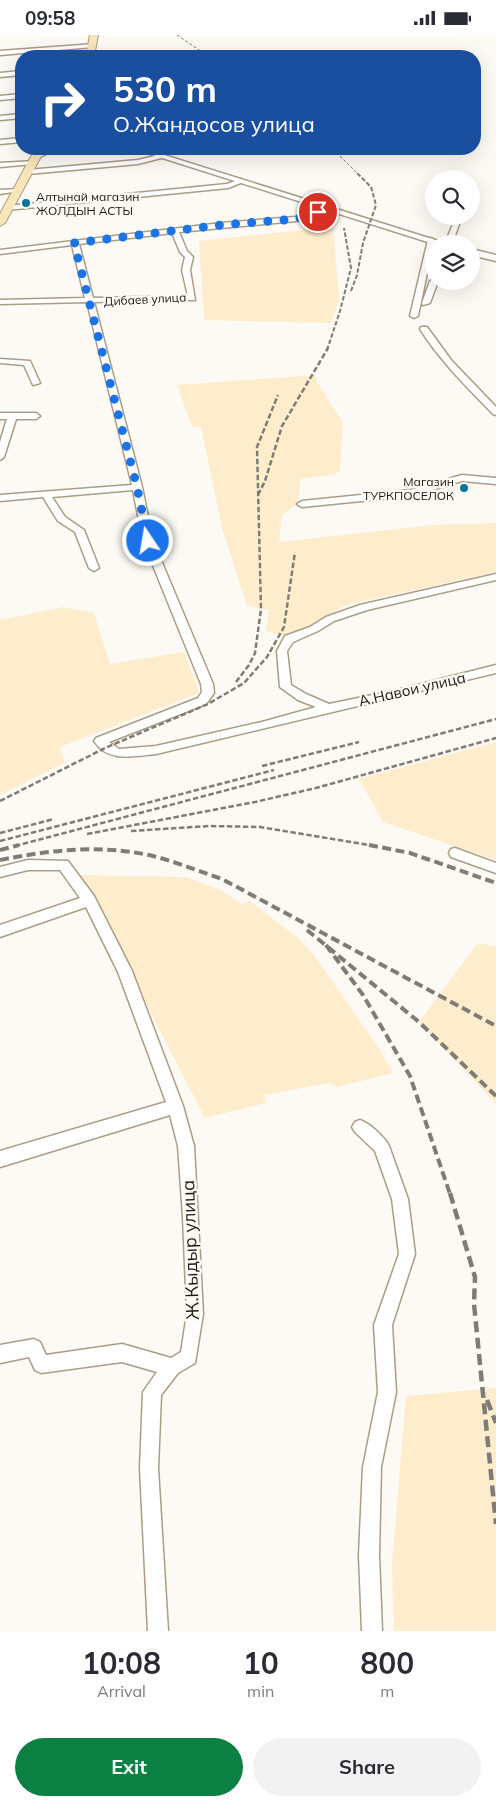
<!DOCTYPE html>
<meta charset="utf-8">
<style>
:root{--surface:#fff;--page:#f2f2f3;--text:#2b2b33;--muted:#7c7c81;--accent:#0b8043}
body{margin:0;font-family:Mulish,sans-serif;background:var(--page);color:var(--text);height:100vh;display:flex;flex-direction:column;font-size:19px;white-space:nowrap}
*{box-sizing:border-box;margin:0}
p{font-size:16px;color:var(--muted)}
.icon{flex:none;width:28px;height:28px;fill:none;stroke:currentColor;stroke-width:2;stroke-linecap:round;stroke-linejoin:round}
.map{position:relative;height:1596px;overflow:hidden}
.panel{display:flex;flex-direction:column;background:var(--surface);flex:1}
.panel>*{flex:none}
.guide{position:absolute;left:15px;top:15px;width:466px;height:105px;border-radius:20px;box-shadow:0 5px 20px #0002;background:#1a4fa0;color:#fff;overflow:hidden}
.controls{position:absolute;left:425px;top:135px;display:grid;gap:10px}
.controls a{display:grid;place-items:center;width:55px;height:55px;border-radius:50%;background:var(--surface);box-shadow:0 5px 20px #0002;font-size:25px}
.pin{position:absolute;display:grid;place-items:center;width:42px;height:42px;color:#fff;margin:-21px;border:2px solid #fff;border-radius:50%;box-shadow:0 1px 5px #0007}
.me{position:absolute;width:55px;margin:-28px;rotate:348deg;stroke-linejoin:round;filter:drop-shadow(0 0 4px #0008)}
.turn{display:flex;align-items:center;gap:18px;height:105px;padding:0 15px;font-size:22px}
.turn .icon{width:65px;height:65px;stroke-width:2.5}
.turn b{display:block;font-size:35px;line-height:42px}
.eta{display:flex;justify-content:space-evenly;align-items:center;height:85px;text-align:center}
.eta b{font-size:30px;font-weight:700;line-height:35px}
.action{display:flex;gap:10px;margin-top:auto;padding:10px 15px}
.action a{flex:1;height:58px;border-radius:30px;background:var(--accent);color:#fff;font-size:20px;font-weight:700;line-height:58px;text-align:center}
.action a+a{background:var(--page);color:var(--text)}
.status{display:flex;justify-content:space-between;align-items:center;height:35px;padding:0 25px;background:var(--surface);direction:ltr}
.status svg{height:14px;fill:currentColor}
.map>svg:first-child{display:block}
.built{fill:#feedcc}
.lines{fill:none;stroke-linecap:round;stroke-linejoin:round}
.minor-casing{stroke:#aa9d85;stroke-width:3}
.tertiary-casing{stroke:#aa9d85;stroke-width:3}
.secondary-casing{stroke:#aa9d85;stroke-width:2}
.minor{fill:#fff;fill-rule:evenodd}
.tertiary{fill:#fff;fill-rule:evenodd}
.secondary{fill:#f7e6b8;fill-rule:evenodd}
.rail-far4{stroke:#807c75;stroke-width:1;stroke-dasharray:3 2;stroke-linecap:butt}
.rail-far3{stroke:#807c75;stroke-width:2;stroke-dasharray:4.5 2;stroke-linecap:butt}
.rail-far2{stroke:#807c75;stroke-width:2.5;stroke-dasharray:5.5 2.5;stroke-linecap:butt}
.rail-far1{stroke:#807c75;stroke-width:4;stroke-dasharray:9 4.5;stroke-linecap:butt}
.rail{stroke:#807c75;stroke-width:4.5;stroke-dasharray:11 5.5;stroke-linecap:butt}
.route{stroke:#1a73e8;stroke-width:9;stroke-dasharray:0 16.2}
.poi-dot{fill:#02759f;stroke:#fdfaf5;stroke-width:2}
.labels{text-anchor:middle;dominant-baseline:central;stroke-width:5;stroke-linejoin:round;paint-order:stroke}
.far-poi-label{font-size:12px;fill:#1c170e;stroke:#fdfaf5;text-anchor:start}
.far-street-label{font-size:12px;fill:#1c170e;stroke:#fdfaf5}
.street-label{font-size:15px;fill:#1c170e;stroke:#fdfaf5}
.near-street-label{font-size:18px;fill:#1c170e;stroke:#fdfaf5}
</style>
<div class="status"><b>09:58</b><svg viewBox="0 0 49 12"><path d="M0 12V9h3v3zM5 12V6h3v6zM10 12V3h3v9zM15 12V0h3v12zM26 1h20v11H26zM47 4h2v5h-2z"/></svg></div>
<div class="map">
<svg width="496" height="1596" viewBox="0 0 496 1596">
<rect width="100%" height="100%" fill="#fdfaf5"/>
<!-- built -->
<path class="built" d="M333,192l6,73 -8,23 -127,-3 -5,-79z
M316,340v5l27,43 -3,48 -5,3 -35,5 -1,22 -17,15 -3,26 155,-17 62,-2v49l-150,33 -45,26 -21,5 -14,-6 3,-20 -22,-4 -25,-78 -21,-101h-9l-15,-42z
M63,572l31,6 16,51 74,-12 15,41 -139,54 5,16 -65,32v-175z
M496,707v118l-113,-38 -24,-43z
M80,840l106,2 35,13 20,14 9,-3 48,37 16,17 66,95 13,23 -56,14 -8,-4 -65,12 2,8 -61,15z
M478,908l18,3v158l-77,-82z
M496,1353v243h-102l-2,-65 14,-170z"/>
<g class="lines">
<!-- minor casing -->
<g class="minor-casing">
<path id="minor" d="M95,9l-2,3 -93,8v-4z
M21,36v4l-21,2v-4z
M21,59v4l-21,2v-4z
M21,79v4l-21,2v-4z
M21,103v4l-21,2v-4z
M163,119l2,3 -27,7 -110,10 -3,-2 3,-2 110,-10z
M35,126l1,1 -3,2 -33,3v-4z
M241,144l3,2 -1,1 -15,6 -221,22 -3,-2 3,-2 220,-22z
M20,154v2l-20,3v-4z
M327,173l5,1 -36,12 -117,11 8,19 6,6 -3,13 5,30 -101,2 48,185 11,54 60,143 1,9 -8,11 -97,38 10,7 37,-3 106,-24 54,-15 -18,-7 -18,-13 -3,-36 8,-15 25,-9 16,-10 34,-12 136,-31v6l-129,30 -33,11 -16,10 -25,11 -6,9 4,34 15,9 23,10 68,-14 99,-25v8l-340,81c-22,2 -48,9 -62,-13l2,-3 102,-40 4,-6 -1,-8 -58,-143 -10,-51 -81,7 13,20 19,13 15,38 -5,3 -5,-3 -14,-36 -17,-11 -15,-24 -43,4v-6l132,-10 -45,-183 -87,2v-4l85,-2 -13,-53 -72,9v-4l221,-27 74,-6zM172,198l8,19 5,5 -3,13 6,26 -95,2 -14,-54z
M456,181h6l-10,28h-7z
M431,203l3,2 -16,76 -4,2 -4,-2 18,-76z
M434,244v2h4l-8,22 -7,2 -1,-2 8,-22z
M421,292h6l24,33 45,47v8l-3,-1c-26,-27 -53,-53 -73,-85z
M0,324l30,2 10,22 -7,2 -9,-20 -24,-2z
M0,378h36l4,3 -4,3h-20l-12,38 -4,3v-18l7,-23h-7z
M462,440l34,3v6l-34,-3 -51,15 -109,11 -5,-3 5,-3 108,-11z
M455,813l41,15v10l-45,-16 -2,-4 2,-4z
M28,825l40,1 26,35 38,75 51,135 11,40 9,168 -8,49 -17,10 -17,22 -3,73 10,163h-20l-8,-163 3,-76 14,-20 -35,-10 -81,11 -6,-3 -6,-13 -29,6v-18l34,-6 6,3 6,13 76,-11 49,14 10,-6 6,-38 -4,-97 -5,-71 -8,-31 -170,52v-16l166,-49 -48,-130 -32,-65 -86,30v-12l80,-27 -20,-28h-32l-28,7v-10z
M360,1085c10,4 24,16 29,26l19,53 7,55 -23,71 4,67 -15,75 -2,88 3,76h-20l-3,-76 4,-88 15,-75 -4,-67 25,-71 -7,-55 -17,-48 -20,-19 -3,-5 3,-5z"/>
</g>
<!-- tertiary casing -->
<g class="tertiary-casing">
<path id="tertiary" d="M46,114h10l-16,8 -7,-2z
M134,114h11l303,95h-14z
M471,214l25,6v6l-25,-6z"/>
</g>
<!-- secondary casing -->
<g class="secondary-casing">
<path id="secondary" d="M90,0h8l-4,21h-8z
M35,114h10l-40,74 -5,3v-12z"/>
</g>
<!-- minor -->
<use href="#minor" class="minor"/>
<!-- tertiary -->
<use href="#tertiary" class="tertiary"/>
<!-- secondary -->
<use href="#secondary" class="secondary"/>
<!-- rail-far4 -->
<path class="rail-far4" d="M177,0l31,21
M333,114l26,26"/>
<!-- rail-far3 -->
<path class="rail-far3" d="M351,256l6,-16 6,-32 13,-38 -5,-18 -14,-14
M327,315l13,-39 11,-43 -7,-40"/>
<!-- rail-far2 -->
<path class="rail-far2" d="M258,460l7,-14 17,-55 46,-78
M236,647l13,-17 6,-12 6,-44 -4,-162 21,-52
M262,731l97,-24
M0,766l105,-53 103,-44 36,-21 23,-26 17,-30 11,-75
M131,796l78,-5 51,1 115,19
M0,798l54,-14
M87,799l168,-32 61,-14 180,-50
M0,806l274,-71
M15,811l481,-127"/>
<!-- rail-far1 -->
<path class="rail-far1" d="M369,810l41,8 86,30
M0,815l19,-5
M0,825c50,-10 102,-16 153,-4 23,6 46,15 69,23l274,147
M307,895l112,92 77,74
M326,910l37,50 47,81 40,118"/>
<!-- rail -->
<path class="rail" d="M450,1158l25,84 -1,27 22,220
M487,1365l9,23"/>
</g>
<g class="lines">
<!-- route -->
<path class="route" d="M148,506l-11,-54 -63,-244 147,-18 75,-6 22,-7"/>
</g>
<!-- markers -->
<g class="poi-dot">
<circle cx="26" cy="168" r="5"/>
<circle cx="464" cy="453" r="5"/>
</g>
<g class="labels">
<!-- far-poi labels -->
<g class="far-poi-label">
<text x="36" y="161">Алтынай магазин<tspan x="36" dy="14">ЖОЛДЫН АСТЫ</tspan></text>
<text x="454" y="446" text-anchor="end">Магазин<tspan x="454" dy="14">ТУРКПОСЕЛОК</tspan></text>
</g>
<!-- far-street labels -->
<g class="far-street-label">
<text transform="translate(145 264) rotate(-3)">Дибаев улица</text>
</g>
<!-- street labels -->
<g class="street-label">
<text transform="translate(412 654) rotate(-13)">А.Навои улица</text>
</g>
<!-- near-street labels -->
<g class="near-street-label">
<text transform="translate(190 1215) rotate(-92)">Ж.Кыдыр улица</text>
</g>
</g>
</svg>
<div class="controls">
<a><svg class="icon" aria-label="search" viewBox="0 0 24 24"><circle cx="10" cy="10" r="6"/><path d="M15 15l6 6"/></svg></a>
<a><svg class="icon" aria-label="layers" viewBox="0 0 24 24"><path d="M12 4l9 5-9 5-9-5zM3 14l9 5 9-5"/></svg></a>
</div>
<div class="pin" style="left:318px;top:177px;background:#d93025"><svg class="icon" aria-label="arrive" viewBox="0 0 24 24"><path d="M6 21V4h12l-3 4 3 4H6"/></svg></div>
<svg class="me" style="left:148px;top:506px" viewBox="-20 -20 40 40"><circle r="17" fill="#1a73e8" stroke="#fff" stroke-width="3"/><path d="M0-11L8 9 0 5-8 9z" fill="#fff"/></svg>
<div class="guide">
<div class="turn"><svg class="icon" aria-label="right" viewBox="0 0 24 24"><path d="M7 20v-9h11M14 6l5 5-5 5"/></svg><div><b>530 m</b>О.Жандосов улица</div></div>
</div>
</div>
<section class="panel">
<div class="eta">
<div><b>10:08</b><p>Arrival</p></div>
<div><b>10</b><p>min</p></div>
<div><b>800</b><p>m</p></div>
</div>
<div class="action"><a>Exit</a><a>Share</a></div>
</section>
